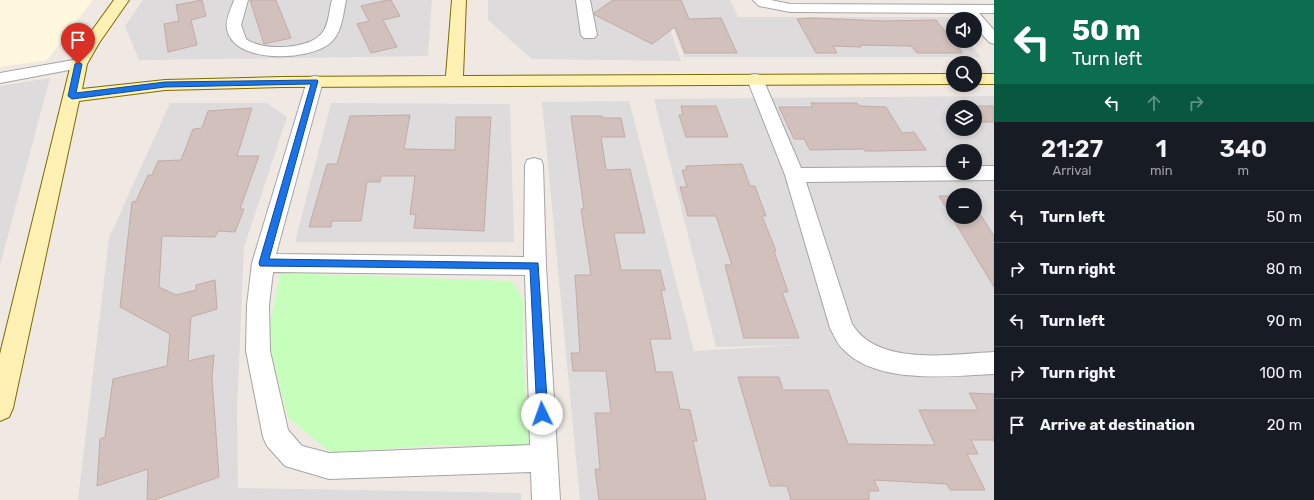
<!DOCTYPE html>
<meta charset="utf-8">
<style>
:root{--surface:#171b24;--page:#242831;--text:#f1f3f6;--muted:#9ea1a6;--line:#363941}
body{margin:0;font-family:Rubik,sans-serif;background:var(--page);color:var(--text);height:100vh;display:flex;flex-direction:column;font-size:15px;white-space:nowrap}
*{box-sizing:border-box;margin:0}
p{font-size:13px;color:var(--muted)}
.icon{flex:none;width:22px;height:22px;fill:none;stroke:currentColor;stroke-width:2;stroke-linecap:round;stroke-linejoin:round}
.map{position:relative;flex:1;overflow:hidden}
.details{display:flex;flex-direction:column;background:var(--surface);width:320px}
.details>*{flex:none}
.hud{background:#0b6e4f;color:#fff;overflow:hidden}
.tools{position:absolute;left:946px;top:12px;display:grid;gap:8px}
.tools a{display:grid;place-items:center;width:36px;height:36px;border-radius:50%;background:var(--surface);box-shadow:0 2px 6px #0003;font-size:20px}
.pin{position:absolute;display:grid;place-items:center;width:34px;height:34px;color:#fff;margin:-41px -17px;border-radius:50% 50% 50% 0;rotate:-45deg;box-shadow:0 0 4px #0007}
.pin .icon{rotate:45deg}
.me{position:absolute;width:44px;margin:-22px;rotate:357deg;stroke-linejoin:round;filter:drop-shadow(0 0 3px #0008)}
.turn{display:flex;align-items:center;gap:14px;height:84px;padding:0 12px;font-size:18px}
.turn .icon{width:52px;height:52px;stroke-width:2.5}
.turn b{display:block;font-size:28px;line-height:34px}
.lanes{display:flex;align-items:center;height:38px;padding:0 12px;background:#0003;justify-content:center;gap:20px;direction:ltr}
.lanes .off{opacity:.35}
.eta{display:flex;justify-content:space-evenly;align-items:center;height:68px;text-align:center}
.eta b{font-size:24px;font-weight:600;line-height:28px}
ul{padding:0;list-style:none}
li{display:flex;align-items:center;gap:12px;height:52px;padding:0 12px;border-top:1px solid var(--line)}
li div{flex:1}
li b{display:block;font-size:15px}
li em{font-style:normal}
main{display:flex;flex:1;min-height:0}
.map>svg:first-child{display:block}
.residential{fill:#dddbdc;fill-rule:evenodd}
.education{fill:#fff7de}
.park{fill:#c6febc}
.building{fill:#d1c0bc;stroke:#c3aba4}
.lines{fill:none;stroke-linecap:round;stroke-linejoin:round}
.street-casing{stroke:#a5a5a5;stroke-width:2}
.secondary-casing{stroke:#7b6c00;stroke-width:2}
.street{fill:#fff;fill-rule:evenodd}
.secondary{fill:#fff1b3;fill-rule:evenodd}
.route{fill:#1a73e8;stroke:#114b97}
</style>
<main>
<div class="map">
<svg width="994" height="500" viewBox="0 0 994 500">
<rect width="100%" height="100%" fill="#f0e9e3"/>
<!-- residential -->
<path class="residential" d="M143,0h289l-4,56 -289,4 -14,-34z
M488,0h172l21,61 -149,-2 -44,-39z
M663,0h67l8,17h209l6,7v17h15l13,16h-297z
M50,78l-50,187v-179z
M994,96v404h-414l-38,-398 87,-1 65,250 104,-6 -82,2 -62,-248zM953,107h22v22h-22zM953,151h22v22h-22zM953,195h22v22h-22z
M170,103h97l20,14 -43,130 -7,162 1,79 283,5v7h-443l31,-262z
M331,103l179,1 4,138h-219z"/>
<!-- education -->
<path class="education" d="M0,0h93l-46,60 -47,7z"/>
<!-- park -->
<path class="park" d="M280,273l232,8 11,18v57l7,92 -89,-3 -110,8 -43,-36 -21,-78z"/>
<!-- building -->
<path class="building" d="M202,0l4,16 -15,4 6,25 -29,7 -4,-28 15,-3 -3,-16z
M250,0h26l15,38 -27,6z
M387,0h4l9,16 -17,4 14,27 -26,6 -14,-29 12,-3 -8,-15z
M613,0h68l8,19 32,-1 16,35h-52l-10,-26 -23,17 -57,-29 -1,-2z
M812,18l73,3 51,-1 27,33h-46l-6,-7 -51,-1 1,2 -28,-1 4,7h-21l-19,-34z
M811,103h46l2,3 27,1 16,26 12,-1 12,18 -48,1h-13l-2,-2 -53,1 -6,-11h-10l-15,-32h34z
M681,106h35l12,31h-42l-7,-22h4z
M975,106h19v16h-19z
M252,108l-15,48h22l-19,53h4l-9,23 -17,-1 -3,6 -53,-1 -3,51 17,8 20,-5v-5l19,-5 2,29 -26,8 -3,44 26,-6 -2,22 7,100 -65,23h-7l1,-31 -51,17 3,-47 5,-2 8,-58 54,-13 3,-32 -50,-27 12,-105 4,-1 12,-26h4l6,-14 23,-1 12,-31 9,-1 6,-17z
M410,115l-6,34 51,1 1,-33h35l-7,114 -70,-3 2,-13 -6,-1 5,-38h-34l-1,6h-13l-6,39h-29l-1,6h-22l18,-63h10l13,-48z
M571,116h31v2h19l4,19h-24l5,33 24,-1 15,64h-31l7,37h39l5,20h-4l10,49h-21l6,33h16l8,37 10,1 7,31h-4l13,59h-107l-4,-31h5l-5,-56h16l-5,-42h-33l-2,-18h9l-5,-78h16l-10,-66h3z
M742,164l8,22h5l11,30h-4l14,35h-2l14,41h-6l17,46h-55l-19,-73h7l-16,-49h-28l-8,-29h7l-5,-17h5l-1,-4z
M939,196h14v21h22v-11l19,30v51z
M738,377h41l4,13h45l20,54 87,1 -16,-35h59l-9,-17 25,1v48l-1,-2h-22l7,14h-11l18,36h-35l-3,-6 -73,-4 5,11h-10v9h-78l-4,-14h-17z"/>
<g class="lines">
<!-- street casing -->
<g class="street-casing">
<path id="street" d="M234,0h14l-7,25 5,14c16,12 63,11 76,-6 7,-8 7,-23 10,-33h14c-3,15 -4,34 -17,44 -22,17 -96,20 -102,-15 -2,-9 4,-20 7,-29z
M576,0h14l7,35 -3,3h-10l-3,-3z
M753,0h18l19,4 204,1v8h-15l15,17v14l-5,-2 -14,-15v-8h-7l-5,-6 -173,-1 -31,-6z
M79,59l6,2 2,3 -2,3 -85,16v-10z
M755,74l6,1 2,4 38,89 152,-1v6h22v-7h19v14l-188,2 46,142c26,43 100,30 142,28v22c-44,2 -118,11 -151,-25 -6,-5 -9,-14 -13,-21l-45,-153 -38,-96 2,-4z
M315,76l6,1 2,4 -47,173 248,3 1,-92 2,-5 7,-2 7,2 2,5 3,101 14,234h-28l-1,-28 -202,7 -44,-13 -18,-20 -4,-9 -17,-86 1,-46 5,-42 55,-182 2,-4zM273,272l252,3 5,170 -201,8 -27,-7 -14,-16 -18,-79 -1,-46z"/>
</g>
<!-- secondary casing -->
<g class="secondary-casing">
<path id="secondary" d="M114,0h15l-30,43 -12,21 -5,25 83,-9 116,-3 165,-1 6,-76h14l-3,76 490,-2v10l-672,3 -116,3 -86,11 -66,307 -4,9 -9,4v-67l71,-290 12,-21z
M975,74h19v10h-19z"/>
</g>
<!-- street -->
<use href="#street" class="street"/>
<!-- secondary -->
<use href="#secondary" class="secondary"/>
</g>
<!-- route -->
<path class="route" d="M78,62l4,2 -6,29 89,-11 152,-2 1,1 -49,178 269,4 10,151 -2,3 -4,2 -4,-2 -1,-3 -7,-145 -270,-3 -1,-3 52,-179 -146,3 -93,12 -4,-3 7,-32z"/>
</svg>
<div class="tools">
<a><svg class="icon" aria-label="sound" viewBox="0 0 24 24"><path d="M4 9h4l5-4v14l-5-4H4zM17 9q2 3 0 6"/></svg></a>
<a><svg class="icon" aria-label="search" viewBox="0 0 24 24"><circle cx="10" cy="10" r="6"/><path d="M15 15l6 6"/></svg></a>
<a><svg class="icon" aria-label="layers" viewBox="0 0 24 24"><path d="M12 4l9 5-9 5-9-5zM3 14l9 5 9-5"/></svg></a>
<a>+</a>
<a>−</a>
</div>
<div class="pin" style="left:78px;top:64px;background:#d93025"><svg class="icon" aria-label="arrive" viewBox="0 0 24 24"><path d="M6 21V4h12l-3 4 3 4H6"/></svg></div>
<svg class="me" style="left:542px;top:414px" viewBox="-20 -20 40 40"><circle r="19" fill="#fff"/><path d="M0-13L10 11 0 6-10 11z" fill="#1a73e8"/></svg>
</div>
<section class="details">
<div class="hud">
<div class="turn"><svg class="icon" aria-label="left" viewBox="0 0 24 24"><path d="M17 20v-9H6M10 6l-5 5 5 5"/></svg><div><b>50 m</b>Turn left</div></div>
<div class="lanes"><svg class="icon" aria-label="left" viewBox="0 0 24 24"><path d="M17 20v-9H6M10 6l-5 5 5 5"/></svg><svg class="icon off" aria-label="ahead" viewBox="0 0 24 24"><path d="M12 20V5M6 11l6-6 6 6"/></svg><svg class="icon off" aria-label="right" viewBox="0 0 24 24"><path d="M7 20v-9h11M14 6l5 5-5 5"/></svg></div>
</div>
<div class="eta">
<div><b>21:27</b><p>Arrival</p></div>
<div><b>1</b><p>min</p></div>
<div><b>340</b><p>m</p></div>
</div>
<ul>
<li><svg class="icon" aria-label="left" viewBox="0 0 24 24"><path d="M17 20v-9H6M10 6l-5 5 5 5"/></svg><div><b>Turn left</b></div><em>50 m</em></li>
<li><svg class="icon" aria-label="right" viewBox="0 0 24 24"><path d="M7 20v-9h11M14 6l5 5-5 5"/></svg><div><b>Turn right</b></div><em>80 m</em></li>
<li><svg class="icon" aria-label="left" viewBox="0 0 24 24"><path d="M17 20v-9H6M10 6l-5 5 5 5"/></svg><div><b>Turn left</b></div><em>90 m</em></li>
<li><svg class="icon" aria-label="right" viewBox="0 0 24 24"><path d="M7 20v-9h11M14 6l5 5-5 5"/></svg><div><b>Turn right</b></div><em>100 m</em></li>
<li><svg class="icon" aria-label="arrive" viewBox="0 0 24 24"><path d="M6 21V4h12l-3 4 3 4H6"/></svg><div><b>Arrive at destination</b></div><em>20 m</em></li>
</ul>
</section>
</main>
